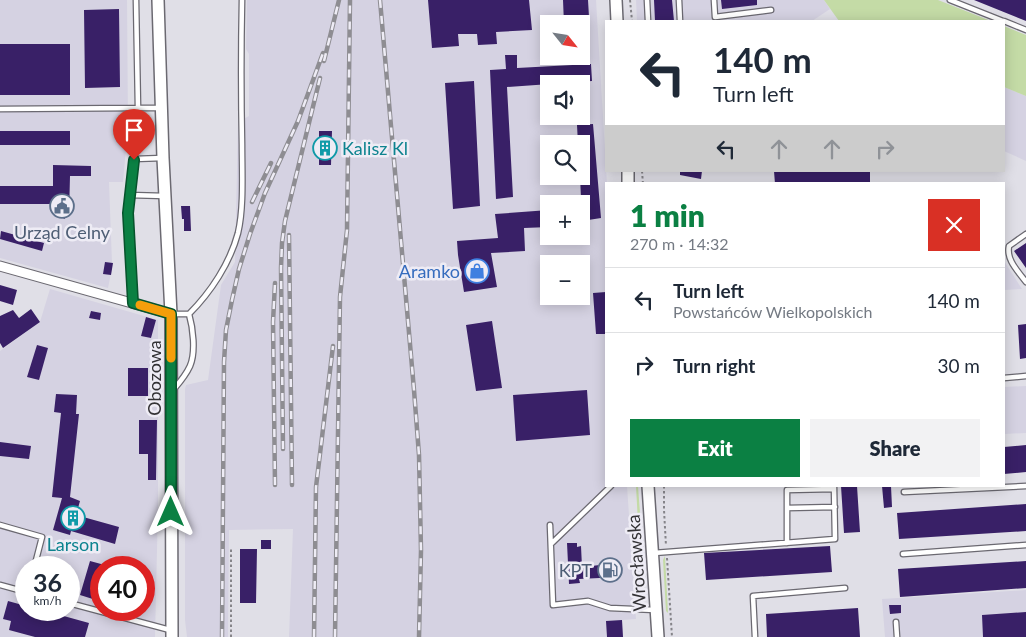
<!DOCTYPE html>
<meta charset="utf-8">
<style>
:root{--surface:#fff;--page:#f2f2f3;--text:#1f2937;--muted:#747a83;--line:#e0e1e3;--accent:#0b8043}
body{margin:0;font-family:Lato,sans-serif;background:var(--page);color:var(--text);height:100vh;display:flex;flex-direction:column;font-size:19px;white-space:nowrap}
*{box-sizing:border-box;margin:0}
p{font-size:16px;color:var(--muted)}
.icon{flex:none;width:28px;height:28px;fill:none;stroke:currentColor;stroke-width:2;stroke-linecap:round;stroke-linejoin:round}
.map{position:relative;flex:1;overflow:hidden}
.details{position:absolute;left:605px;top:182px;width:400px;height:305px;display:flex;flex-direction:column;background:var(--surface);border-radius:0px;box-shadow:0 2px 12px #0003}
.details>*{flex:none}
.banner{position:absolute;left:605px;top:20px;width:400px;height:152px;border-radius:0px;box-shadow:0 2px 12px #0003;background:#fff;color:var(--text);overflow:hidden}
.needle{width:32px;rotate:120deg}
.tools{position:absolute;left:540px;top:15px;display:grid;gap:10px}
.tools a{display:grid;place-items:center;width:50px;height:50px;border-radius:0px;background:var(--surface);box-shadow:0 2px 12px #0003;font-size:25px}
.speed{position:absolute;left:15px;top:556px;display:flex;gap:10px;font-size:25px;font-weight:700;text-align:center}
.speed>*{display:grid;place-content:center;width:65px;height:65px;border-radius:50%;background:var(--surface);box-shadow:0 2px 12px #0003;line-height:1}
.speed small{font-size:12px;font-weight:400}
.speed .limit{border:8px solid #d22;background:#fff;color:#111}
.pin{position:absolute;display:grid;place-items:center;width:42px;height:42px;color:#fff;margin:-51px -21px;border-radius:50% 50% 50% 0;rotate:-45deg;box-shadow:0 0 5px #0007}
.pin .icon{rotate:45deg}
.me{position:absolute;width:55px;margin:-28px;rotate:0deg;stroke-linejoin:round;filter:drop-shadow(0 0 4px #0008)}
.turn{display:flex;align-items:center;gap:18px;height:105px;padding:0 25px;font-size:22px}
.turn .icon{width:65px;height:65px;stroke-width:2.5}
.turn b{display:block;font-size:35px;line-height:42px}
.lanes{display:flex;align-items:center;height:48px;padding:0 25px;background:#0003;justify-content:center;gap:25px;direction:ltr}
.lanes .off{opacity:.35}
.round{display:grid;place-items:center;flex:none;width:52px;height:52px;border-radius:0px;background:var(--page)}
.overview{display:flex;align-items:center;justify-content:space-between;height:85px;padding:0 25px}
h1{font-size:30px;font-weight:800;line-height:38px;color:var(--accent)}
.primary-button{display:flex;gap:10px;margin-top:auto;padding:10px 25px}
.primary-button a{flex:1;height:58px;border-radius:0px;background:var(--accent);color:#fff;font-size:20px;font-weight:800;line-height:58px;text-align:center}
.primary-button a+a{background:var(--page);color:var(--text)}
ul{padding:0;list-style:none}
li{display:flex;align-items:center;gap:15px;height:65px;padding:0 25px;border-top:1px solid var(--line)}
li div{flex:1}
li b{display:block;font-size:19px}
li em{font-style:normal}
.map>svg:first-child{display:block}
.built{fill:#d5d2e2;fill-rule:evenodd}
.green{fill:#c4dba6}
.building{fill:#392067}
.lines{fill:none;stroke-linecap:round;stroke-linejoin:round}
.service-casing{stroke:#6b6971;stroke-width:7}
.minor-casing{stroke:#6b6971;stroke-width:11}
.tertiary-casing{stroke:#6b6971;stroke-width:14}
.path{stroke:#858489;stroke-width:2;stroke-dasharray:2.5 2.5;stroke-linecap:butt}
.service{stroke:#fff;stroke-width:4.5}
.minor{stroke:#fff;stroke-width:9}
.tertiary{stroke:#fff;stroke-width:11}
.rail-casing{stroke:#8e8d92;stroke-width:4.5}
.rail{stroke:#eeecf5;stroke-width:2.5;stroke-dasharray:8;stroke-linecap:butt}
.route-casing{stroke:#07532c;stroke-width:12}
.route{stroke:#0b8043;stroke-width:9}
.slow{stroke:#f59e0b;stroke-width:9}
.labels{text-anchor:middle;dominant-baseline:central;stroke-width:5;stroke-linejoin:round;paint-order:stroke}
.culture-label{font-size:18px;fill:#0d838f;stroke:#eeecf5;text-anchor:start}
.service-label{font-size:18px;fill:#4e5e75;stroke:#eeecf5}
.shop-label{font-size:18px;fill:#366cbe;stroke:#eeecf5;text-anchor:end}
.street-label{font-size:18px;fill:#333235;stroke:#eeecf5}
</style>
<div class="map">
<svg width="1026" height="637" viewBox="0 0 1026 637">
<rect width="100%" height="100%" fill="#e0dfe7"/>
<!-- built -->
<path class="built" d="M0,0h127l1,126 -5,56h-14l3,81h1l-5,25 -108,-30z
M247,0h349l11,184h-1v302h21l9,133 -14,1 1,17h-334l4,-108 -64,1 -1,107h-41l-2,-17v-231l1,-4 22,-5 13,-95 14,-23 3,-140 11,-6v-62l-3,-5zM549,24h32v32h-32zM549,84h32v32h-32zM549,144h32v32h-32zM549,204h32v32h-32zM549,264h32v32h-32z
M636,0h188l6,9 -18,12h-175z
M1004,87l22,9v65l-22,-10z
M1004,261l18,28 -18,1z
M50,289l108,31v186l-3,131h-155v-286l40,-29zM26,568h43v42h-43zM101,568h43v42h-43z
M1026,386v47l-22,1v-47z
M1026,590v47h-141l-3,-38z"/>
<!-- green -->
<path class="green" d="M824,0h114l53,21h-152z
M1004,26l22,9v61l-22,-9z
M636,486h2l3,41 -3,-4z
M641,540l4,55 -3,5 -3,-53z
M665,556l3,57 -2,-2 -3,-51z"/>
<!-- building -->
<path class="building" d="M428,0h101l3,30 -36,2 1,12 -19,1 -1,-11h-19l1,12 -27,2z
M563,0h25l2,34 -9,1v-11h-17z
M654,0h18l2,21h-19z
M721,0h36v5l-35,4z
M974,0h52v21z
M119,9l1,78 -35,1 -1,-78z
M0,44h70v51h-70z
M505,55h12v13l74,-4 1,17 -85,6 6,110 -17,2 -6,-129 16,-1z
M474,81l6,125 -27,3 -8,-126z
M593,124l8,94 -19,3 -2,-45h1v-32h-3l-1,-19z
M0,131h70v14h-70z
M319,131h13l-1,34h-12z
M53,165l38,1v10h-21l-1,39 -5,4 -4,-6h-5v-9h-55v-18h53z
M680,171h22l-1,8 -21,-4z
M774,171h96v13h-95z
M181,206h9l1,25h-7v-12h-2z
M549,210v17l-25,1 1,23 -34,2 6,34 -33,5 -6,-37 -1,-14 41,-3 -3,-24z
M1,231l43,12 -2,8 -42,-12z
M1026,243v25l-12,-17z
M105,262l8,1 -2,12 -8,-1z
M0,285l17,5 -4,15 -13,-4z
M606,292v42h-10l-3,-41z
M31,309l9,13 -37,26 -3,-5v-27l13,-6 6,8z
M91,311l10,2 -1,7 -11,-2z
M146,317l10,3 -5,18 -10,-2z
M492,321l10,67 -26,3 -10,-66z
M1026,324v34l-6,1 -2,-34z
M37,345l11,3 -9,32 -12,-3z
M128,368h20v28h-20z
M587,390l3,45 -74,6 -3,-46z
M56,394l21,1 -1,19h3l-9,83 10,4 -4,14 43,12 -4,17 -44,-13 -1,4 -17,-5 9,-32 -10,-1 9,-84 -7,-1z
M139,420h18l-1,60h-8v-26h-9z
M0,442l31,4 -2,13 -29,-3z
M1026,445v27l-22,2v-27z
M841,486h16l3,46 -16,1z
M882,486h9l1,21 -8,1z
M1026,504v27l-127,8 -2,-26z
M261,540h10v9h-10z
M567,543h10v4l4,-1 1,21 18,-2v-3l19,-1 1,16 -41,2 1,4 -11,1z
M830,546l2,26 -126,8 -2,-27z
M240,549h17l-1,54h-16z
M90,561l11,3v18l-5,18 -16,-5z
M1026,561v27l-126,9 -2,-28z
M8,601l18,5v4h16l47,13 -4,14h-50l-26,-7 2,-9 -8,-2z
M889,605h12v8l-11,1z
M858,608l2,29h-93l-1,-23z
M1026,612v25h-43l-1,-22z
M622,620l1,17h-16l-1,-16z"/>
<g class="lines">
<!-- service casing -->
<g class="service-casing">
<path id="service" d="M136,0l2,108h22
M647,0l1,21
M679,0l1,21
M714,0l1,17 56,-7
M950,0l53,21
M1004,21l22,9
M0,109l138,-1
M129,195l36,1
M1026,234l-17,12c-3,14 9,25 17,36
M133,303l-5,-90 6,-54 29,-1
M171,314h18c22,-22 41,-51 49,-81 6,-25 4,-61 4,-88 -1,-48 -1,-97 0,-145
M1004,378l22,-2
M174,389c6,-7 12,-14 16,-23 6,-14 3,-38 -1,-52
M904,492l122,-6
M787,508l48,-1
M0,525l42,12 -8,31
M550,525l3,80 35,-4 22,7 45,2
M787,543v-53l47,-1
M551,544l60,-58
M654,553l181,-14 -1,-53
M903,554l123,-9
M0,585l26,7
M69,603l101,27
M896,622l1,15
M755,637l-2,-41 92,-8"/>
</g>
<!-- minor casing -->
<g class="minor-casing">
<path id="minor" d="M0,266l171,48"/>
</g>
<!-- tertiary casing -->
<g class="tertiary-casing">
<path id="tertiary" d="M158,0l5,158 8,156 1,323
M616,0l1,21
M628,171v13
M648,486l10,151"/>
</g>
<!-- path -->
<path class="path" d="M630,0l2,21
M642,171l1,13
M664,486v24l2,36
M637,529h5
M667,558l5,79
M231,637v-89"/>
<!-- service -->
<use href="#service" class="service"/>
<!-- minor -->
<use href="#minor" class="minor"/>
<!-- tertiary -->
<use href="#tertiary" class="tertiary"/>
<!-- rail casing -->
<g class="rail-casing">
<path id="rail" d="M380,0l34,390 5,65 2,95 -2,87
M324,61l15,-61
M252,202l19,-39
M289,235l3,250
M283,449l-2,-181 1,-25 3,-22 35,-143
M275,485l-2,-163 2,-39
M222,637l2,-275 2,-32 6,-30 7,-31 11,-35 15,-41 33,-72 25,-68
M314,637l2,-150 17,-141
M335,637l5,-340 7,-67 3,-230"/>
</g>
<!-- rail -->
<use href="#rail" class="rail"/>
</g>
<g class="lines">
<!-- route casing -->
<g class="route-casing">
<path id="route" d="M134,160l-6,53 5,90 38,11v198"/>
</g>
<!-- route -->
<use href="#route" class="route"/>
<!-- slow -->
<path class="slow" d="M140,305l31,9v44"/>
</g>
<!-- icons -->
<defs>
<g id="building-ring" transform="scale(1.25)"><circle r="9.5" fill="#eeecf5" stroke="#0f9aa8" stroke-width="1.5"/><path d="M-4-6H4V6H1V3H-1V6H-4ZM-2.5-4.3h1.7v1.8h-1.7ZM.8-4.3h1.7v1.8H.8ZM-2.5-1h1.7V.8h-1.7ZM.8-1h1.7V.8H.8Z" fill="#0f9aa8"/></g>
<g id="civic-ring" transform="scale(1.25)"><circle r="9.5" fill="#eeecf5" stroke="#5c6f8a" stroke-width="1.5"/><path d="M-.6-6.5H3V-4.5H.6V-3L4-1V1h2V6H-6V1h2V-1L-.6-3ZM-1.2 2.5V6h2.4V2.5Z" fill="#5c6f8a"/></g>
<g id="shop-ring" transform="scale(1.25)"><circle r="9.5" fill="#eeecf5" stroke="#3f7fe0" stroke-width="1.5"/><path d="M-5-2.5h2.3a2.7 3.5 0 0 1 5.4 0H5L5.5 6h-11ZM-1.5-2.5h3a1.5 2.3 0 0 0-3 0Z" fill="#3f7fe0"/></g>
<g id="fuel-ring" transform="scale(1.25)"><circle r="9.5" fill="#eeecf5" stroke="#5c6f8a" stroke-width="1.5"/><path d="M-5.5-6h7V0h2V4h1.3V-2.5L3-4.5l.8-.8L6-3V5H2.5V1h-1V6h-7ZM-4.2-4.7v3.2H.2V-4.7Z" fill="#5c6f8a"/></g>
</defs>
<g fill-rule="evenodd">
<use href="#building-ring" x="325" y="148"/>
<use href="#civic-ring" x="62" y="206"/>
<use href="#shop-ring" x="477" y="271"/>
<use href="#building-ring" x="73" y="518"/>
<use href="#fuel-ring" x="610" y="570"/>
</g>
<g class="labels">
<!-- culture labels -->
<g class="culture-label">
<text x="342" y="148">Kalisz Kl</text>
<text x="73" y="544" text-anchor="middle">Larson</text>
</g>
<!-- service labels -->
<g class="service-label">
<text x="62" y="232">Urząd Celny</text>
<text x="592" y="570" text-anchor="end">KPT</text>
</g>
<!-- shop labels -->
<g class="shop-label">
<text x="460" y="271">Aramko</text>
</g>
<!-- street labels -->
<g class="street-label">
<text transform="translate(154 378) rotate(-90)">Obozowa</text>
<text transform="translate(636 563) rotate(-94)">Wrocławska</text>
</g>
</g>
</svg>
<div class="tools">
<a><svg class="needle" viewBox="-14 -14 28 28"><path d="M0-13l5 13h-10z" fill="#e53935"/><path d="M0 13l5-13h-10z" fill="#747a83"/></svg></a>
<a><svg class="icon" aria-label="sound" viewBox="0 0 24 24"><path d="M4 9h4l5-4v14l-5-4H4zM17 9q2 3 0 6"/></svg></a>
<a><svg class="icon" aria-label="search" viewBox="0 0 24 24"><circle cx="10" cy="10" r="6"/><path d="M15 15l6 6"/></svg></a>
<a>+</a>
<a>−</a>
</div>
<div class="speed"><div>36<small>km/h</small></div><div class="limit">40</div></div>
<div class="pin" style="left:134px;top:160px;background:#d93025"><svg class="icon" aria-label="arrive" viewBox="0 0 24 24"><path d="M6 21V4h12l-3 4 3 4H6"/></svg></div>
<svg class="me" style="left:171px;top:512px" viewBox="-20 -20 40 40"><path d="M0-17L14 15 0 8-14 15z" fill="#0b8043" stroke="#fff" stroke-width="4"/></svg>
<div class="banner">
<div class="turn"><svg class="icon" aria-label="left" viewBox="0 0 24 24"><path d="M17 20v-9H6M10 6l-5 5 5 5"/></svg><div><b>140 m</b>Turn left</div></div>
<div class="lanes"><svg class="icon" aria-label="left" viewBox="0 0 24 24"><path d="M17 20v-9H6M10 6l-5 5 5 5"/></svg><svg class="icon off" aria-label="ahead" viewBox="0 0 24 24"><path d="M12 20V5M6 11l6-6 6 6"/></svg><svg class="icon off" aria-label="ahead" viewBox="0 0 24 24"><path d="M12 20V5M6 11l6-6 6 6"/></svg><svg class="icon off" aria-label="right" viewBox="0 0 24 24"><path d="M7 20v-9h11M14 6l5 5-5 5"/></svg></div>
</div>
<section class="details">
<div class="overview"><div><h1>1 min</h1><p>270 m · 14:32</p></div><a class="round" style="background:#d93025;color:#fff"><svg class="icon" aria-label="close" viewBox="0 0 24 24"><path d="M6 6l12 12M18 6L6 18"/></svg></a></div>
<ul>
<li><svg class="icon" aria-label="left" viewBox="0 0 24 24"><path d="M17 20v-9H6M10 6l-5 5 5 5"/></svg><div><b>Turn left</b><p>Powstańców Wielkopolskich</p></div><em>140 m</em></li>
<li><svg class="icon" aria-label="right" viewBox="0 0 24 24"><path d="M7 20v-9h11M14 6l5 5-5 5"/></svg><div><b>Turn right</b></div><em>30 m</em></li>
</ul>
<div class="primary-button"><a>Exit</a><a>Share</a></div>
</section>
</div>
